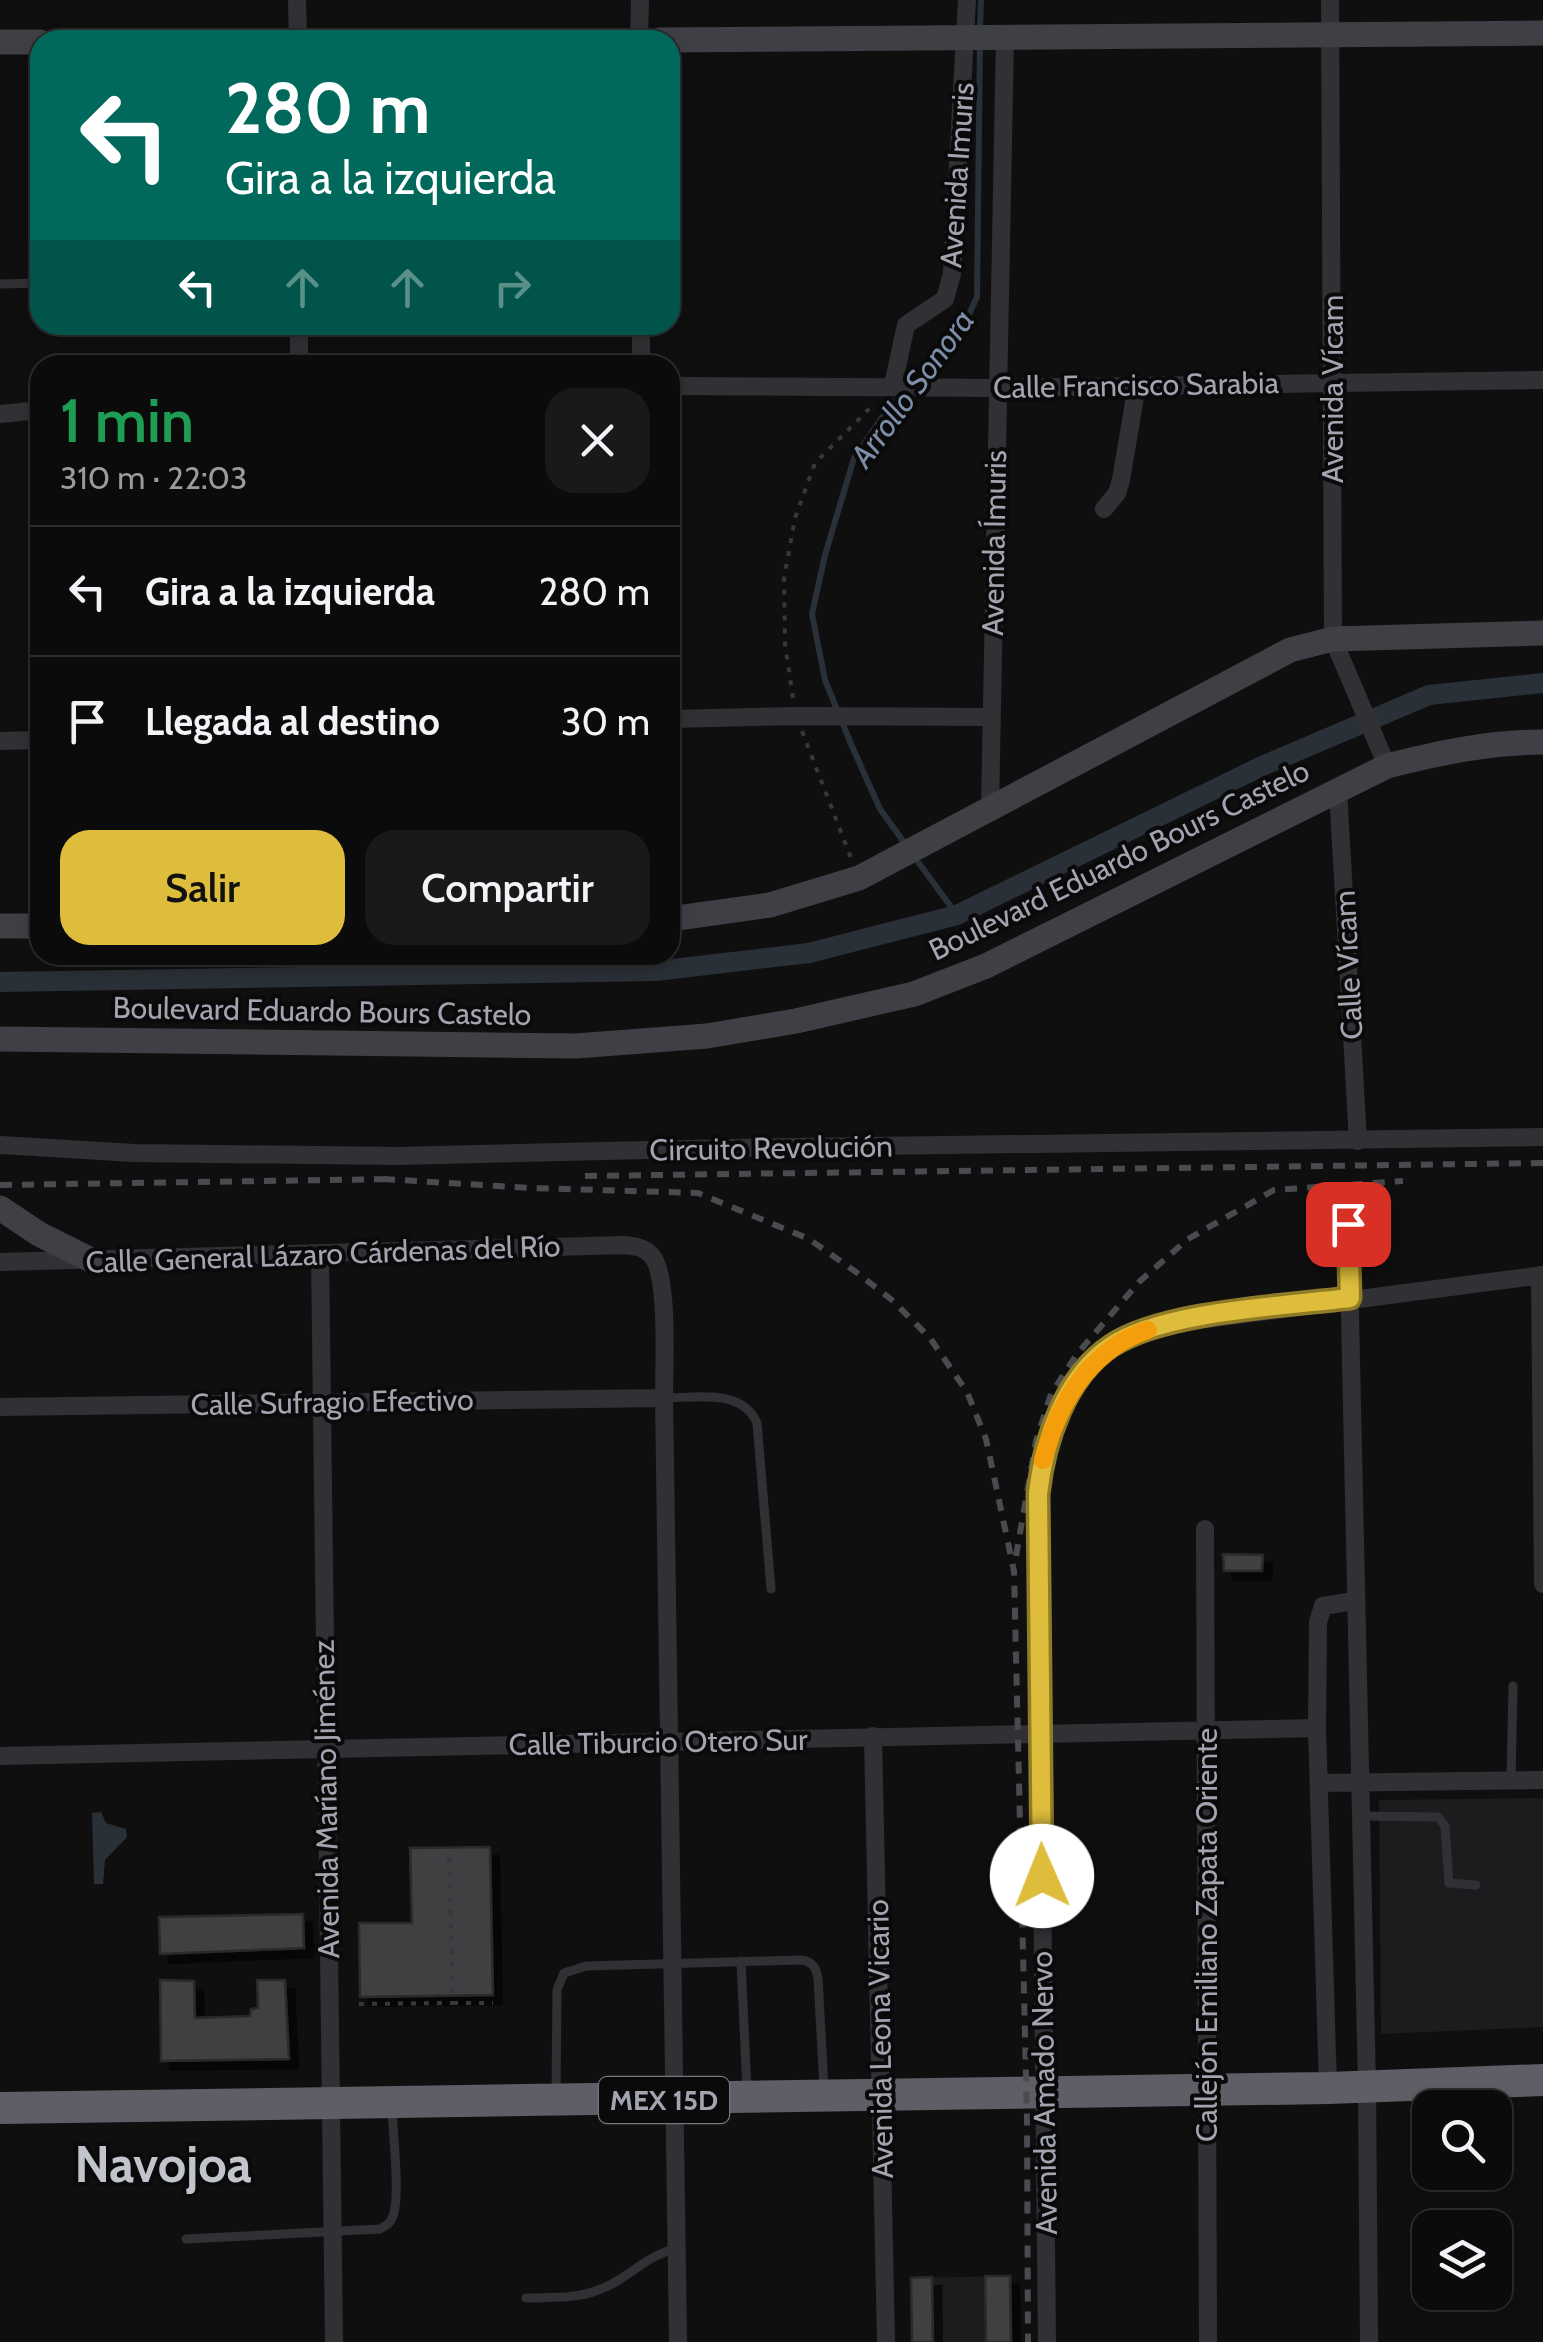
<!DOCTYPE html>
<html lang="es">
<meta charset="utf-8">
<style>
:root{--surface:#0c0b0c;--page:#1a191a;--text:#f1f3f6;--muted:#9a9b9d;--line:#2c2b2d;--accent:#ddbd3b}
body{margin:0;font-family:Cabin,sans-serif;background:var(--page);color:var(--text);height:100vh;display:flex;flex-direction:column;font-size:38px;white-space:nowrap}
*{box-sizing:border-box;margin:0}
p{font-size:32px;color:var(--muted)}
.icon{flex:none;width:55px;height:55px;fill:none;stroke:currentColor;stroke-width:2;stroke-linecap:round;stroke-linejoin:round}
.map{position:relative;flex:1;overflow:hidden}
.panel{position:absolute;left:30px;top:355px;width:650px;height:610px;display:flex;flex-direction:column;background:var(--surface);border-radius:30px;box-shadow:0 5px 15px #0003,0 0 0 2px var(--line)}
.panel>*{flex:none}
.hud{position:absolute;left:30px;top:30px;width:650px;height:305px;border-radius:30px;box-shadow:0 5px 15px #0003,0 0 0 2px var(--line);background:#00695c;color:#fff;overflow:hidden}
.buttons{position:absolute;left:1412px;top:2090px;display:grid;gap:20px}
.buttons a{display:grid;place-items:center;width:100px;height:100px;border-radius:20px;background:var(--surface);box-shadow:0 5px 15px #0003,0 0 0 2px var(--line);font-size:50px}
.pin{position:absolute;display:grid;place-items:center;width:85px;height:85px;color:#fff;margin:-42px;border-radius:20px;box-shadow:0 5px 15px #0006}
.me{position:absolute;width:110px;margin:-55px;rotate:359deg;stroke-linejoin:round;filter:drop-shadow(0 0 8px #0008)}
.turn{display:flex;align-items:center;gap:35px;height:210px;padding:0 30px;font-size:45px}
.turn .icon{width:130px;height:130px;stroke-width:2.5}
.turn b{display:block;font-size:70px;line-height:85px}
.lanes{display:flex;align-items:center;height:95px;padding:0 30px;background:#0003;justify-content:center;gap:50px;direction:ltr}
.lanes .off{opacity:.35}
.round{display:grid;place-items:center;flex:none;width:105px;height:105px;border-radius:30px;background:var(--page)}
.summary{display:flex;align-items:center;justify-content:space-between;height:170px;padding:0 30px}
h1{font-size:60px;font-weight:600;line-height:75px;color:#1e9e55}
.primary-button{display:flex;gap:20px;margin-top:auto;padding:20px 30px}
.primary-button a{flex:1;height:115px;border-radius:30px;background:var(--accent);color:#111;font-size:40px;font-weight:600;line-height:115px;text-align:center}
.primary-button a+a{background:var(--page);color:var(--text)}
ul{padding:0;list-style:none}
li{display:flex;align-items:center;gap:30px;height:130px;padding:0 30px;border-top:2px solid var(--line)}
li div{flex:1}
li b{display:block;font-size:38px}
li em{font-style:normal}
.map>svg:first-child{display:block}
.built{fill:#1c1b1d}
.water{fill:#2a3037}
.lines{fill:none;stroke-linecap:round;stroke-linejoin:round}
.stream{stroke:#2a3037;stroke-width:6}
.canal{stroke:#2a3037;stroke-width:20}
.building{fill:#3f3f43;stroke:#2a2a2c;stroke-width:2.5;filter:url(#shadow)}
.path{stroke:#37383c;stroke-width:4;stroke-dasharray:5 8;stroke-linecap:butt}
.lane{stroke:#313135;stroke-width:9}
.street{stroke:#313135;stroke-width:18}
.secondary{stroke:#3f4045;stroke-width:25}
.highway{stroke:#5d5e66;stroke-width:32}
.rail{stroke:#4a4b50;stroke-width:6;stroke-dasharray:12 10;stroke-linecap:butt}
.route-casing{stroke:#907b26;stroke-width:25}
.route{stroke:#ddbd3b;stroke-width:18}
.slow{stroke:#f59e0b;stroke-width:18}
.labels{text-anchor:middle;dominant-baseline:central;stroke-width:8;stroke-linejoin:round;paint-order:stroke}
.shield{fill:#0b0a0b;stroke:#75767e;stroke-width:2.5}
.shield-label{font-size:28px;font-weight:bold;fill:#a2a4b0}
.street-label{font-size:30px;fill:#a2a4b0;stroke:#0b0a0b}
.water-label{font-size:32px;font-style:italic;fill:#7c8da8;stroke:#0b0a0b}
.town-label{font-size:50px;font-weight:bold;fill:#c2c4cc;stroke:#0b0a0b}
</style>
<div class="map">
<svg width="1543" height="2342" viewBox="0 0 1543 2342">
<defs>
<filter id="shadow"><feDropShadow dx="9" dy="9" stdDeviation="0" flood-color="#0009"/></filter>
</defs>
<rect width="100%" height="100%" fill="#100f10"/>
<!-- built -->
<path class="built" d="M1543,1798v229l-162,7 -2,-234z
M1012,2276l1,66h-101l-1,-64z"/>
<!-- water -->
<path class="water" d="M101,1812l5,11 20,6 1,8 -22,23 -2,24h-9l-2,-71z"/>
<g class="lines">
<!-- stream -->
<path class="stream" d="M980,29l1,-29
M906,845l-26,-36 -29,-65 -26,-64 -13,-66 13,-59 29,-97 32,-46 77,-85 14,-30 3,-256
M913,855l44,60"/>
<!-- canal -->
<path class="canal" d="M0,982l656,-11 153,-18 148,-38 303,-148 169,-72 114,-12"/>
</g>
<!-- building -->
<path class="building" d="M1223,1554l40,1 -1,16h-38z
M490,1847l3,148 -133,2 -1,-74h53l-2,-75z
M303,1914l1,34 -144,6 -1,-37z
M160,1980l34,1 1,37 55,-2 1,-7 7,-1 -1,-28h28l4,79 -128,2z
M985,2276h25l1,66h-25z
M932,2277l1,65h-21l-1,-64z"/>
<g class="lines">
<!-- path -->
<path class="path" d="M793,698l-8,-54 -1,-66 11,-60 20,-55 57,-57
M802,731l49,127
M453,2003h40
M359,2004l94,-1 -4,-153"/>
<!-- lane -->
<path class="lane" d="M0,284l40,-1
M664,1398c32,0 78,-10 93,25l14,166
M1511,1780l2,-94
M1360,1816l78,1 7,9 4,57 27,2
M741,1961l6,130
M556,2093l1,-103 7,-17 22,-7 216,-6c11,2 14,8 16,18l6,110
M186,2239l194,-10c6,-4 9,-4 12,-11 9,-16 1,-85 0,-107
M526,2298c23,-1 50,1 72,-8 30,-10 43,-32 78,-42"/>
<!-- street -->
<path class="street" d="M297,0l1,40
M1330,0l3,639 54,127
M639,40l1,-40
M299,325v40
M641,325v40
M893,385l13,-60 39,-26 7,-25 15,-274
M670,386l327,2 546,-8
M0,414l40,-4
M1104,509l13,-16 4,-13 16,-95
M670,719l127,-3 194,1
M0,741l40,-1
M1338,790l20,351
M990,809l15,-772
M0,1145l134,8 263,3 335,-8 811,-11
M1348,1224l19,863 2,255
M320,1255l14,1087
M0,1262l623,-17c11,1 22,2 29,11 17,20 12,112 12,142l14,944
M1540,1275l3,309
M0,1407l664,-9
M1205,1529l3,813
M873,1736l13,606
M0,1756l1317,-28
M1319,1783l224,-3
M1328,2088l-11,-360 1,-106 5,-16 31,-5
M1047,2342l-9,-848c7,-53 27,-113 71,-146 15,-11 34,-17 51,-23l383,-50"/>
<!-- secondary -->
<path class="secondary" d="M660,40l883,-7
M0,42h40
M670,919l100,-14 89,-27 431,-228 43,-11 210,-6
M0,926h40
M0,1039l576,7 131,-10 89,-15 118,-27 72,-28 401,-200c52,-13 102,-24 156,-24
M0,1208l39,26 54,27"/>
<!-- highway -->
<path class="highway" d="M0,2108l1328,-20 215,-8"/>
<!-- rail -->
<path class="rail" d="M585,1176l958,-13
M383,1179l148,9 167,5 111,46 47,33 36,28 38,38 37,54 19,47 28,132 13,549 1,222
M0,1185l395,-6
M1016,1556l20,-115 15,-47 26,-40 62,-72 49,-43 86,-49 129,-9"/>
</g>
<g class="lines">
<!-- route casing -->
<g class="route-casing">
<path id="route" d="M1042,1876l-4,-382c6,-53 27,-117 73,-148 52,-35 175,-40 239,-48l-2,-74"/>
</g>
<!-- route -->
<use href="#route" class="route"/>
<!-- slow -->
<path class="slow" d="M1043,1460c16,-58 46,-110 105,-130"/>
</g>
<g class="labels">
<!-- shield labels -->
<rect class="shield" x="599" y="2077" width="130" height="46" rx="8"/>
<g class="shield-label">
<text x="664" y="2100">MEX 15D</text>
</g>
<!-- street labels -->
<g class="street-label">
<text transform="translate(957 175) rotate(-86)">Avenida Imuris</text>
<text transform="translate(1136 385) rotate(-1)">Calle Francisco Sarabia</text>
<text transform="translate(1332 389) rotate(-90)">Avenida Vícam</text>
<text transform="translate(994 543) rotate(-89)">Avenida Ímuris</text>
<text transform="translate(1119 860) rotate(-26)">Boulevard Eduardo Bours Castelo</text>
<text transform="translate(1348 965) rotate(-93)">Calle Vícam</text>
<text transform="translate(322 1011) rotate(1)">Boulevard Eduardo Bours Castelo</text>
<text transform="translate(771 1148) rotate(-1)">Circuito Revolución</text>
<text transform="translate(323 1254) rotate(-2)">Calle General Lázaro Cárdenas del Río</text>
<text transform="translate(332 1402) rotate(-1)">Calle Sufragio Efectivo</text>
<text transform="translate(658 1742) rotate(-1)">Calle Tiburcio Otero Sur</text>
<text transform="translate(326 1799) rotate(-91)">Avenida Maríano Jiménez</text>
<text transform="translate(1206 1935) rotate(-90)">Callejón Emiliano Zapata Oriente</text>
<text transform="translate(880 2039) rotate(-91)">Avenida Leona Vicario</text>
<text transform="translate(1044 2093) rotate(-91)">Avenida Amado Nervo</text>
</g>
<!-- water labels -->
<g class="water-label">
<text transform="translate(912 388) rotate(-54)">Arrollo Sonora</text>
</g>
<!-- town labels -->
<g class="town-label">
<text x="163" y="2164">Navojoa</text>
</g>
</g>
</svg>
<div class="buttons">
<a><svg class="icon" aria-label="search" viewBox="0 0 24 24"><circle cx="10" cy="10" r="6"/><path d="M15 15l6 6"/></svg></a>
<a><svg class="icon" aria-label="layers" viewBox="0 0 24 24"><path d="M12 4l9 5-9 5-9-5zM3 14l9 5 9-5"/></svg></a>
</div>
<div class="pin" style="left:1348px;top:1224px;background:#d93025"><svg class="icon" aria-label="arrive" viewBox="0 0 24 24"><path d="M6 21V4h12l-3 4 3 4H6"/></svg></div>
<svg class="me" style="left:1042px;top:1876px" viewBox="-20 -20 40 40"><circle r="19" fill="#fff"/><path d="M0-13L10 11 0 6-10 11z" fill="#ddbd3b"/></svg>
<div class="hud">
<div class="turn"><svg class="icon" aria-label="left" viewBox="0 0 24 24"><path d="M17 20v-9H6M10 6l-5 5 5 5"/></svg><div><b>280 m</b>Gira a la izquierda</div></div>
<div class="lanes"><svg class="icon" aria-label="left" viewBox="0 0 24 24"><path d="M17 20v-9H6M10 6l-5 5 5 5"/></svg><svg class="icon off" aria-label="ahead" viewBox="0 0 24 24"><path d="M12 20V5M6 11l6-6 6 6"/></svg><svg class="icon off" aria-label="ahead" viewBox="0 0 24 24"><path d="M12 20V5M6 11l6-6 6 6"/></svg><svg class="icon off" aria-label="right" viewBox="0 0 24 24"><path d="M7 20v-9h11M14 6l5 5-5 5"/></svg></div>
</div>
<section class="panel">
<div class="summary"><div><h1>1 min</h1><p>310 m · 22:03</p></div><a class="round"><svg class="icon" aria-label="close" viewBox="0 0 24 24"><path d="M6 6l12 12M18 6L6 18"/></svg></a></div>
<ul>
<li><svg class="icon" aria-label="left" viewBox="0 0 24 24"><path d="M17 20v-9H6M10 6l-5 5 5 5"/></svg><div><b>Gira a la izquierda</b></div><em>280 m</em></li>
<li><svg class="icon" aria-label="arrive" viewBox="0 0 24 24"><path d="M6 21V4h12l-3 4 3 4H6"/></svg><div><b>Llegada al destino</b></div><em>30 m</em></li>
</ul>
<div class="primary-button"><a>Salir</a><a>Compartir</a></div>
</section>
</div>
